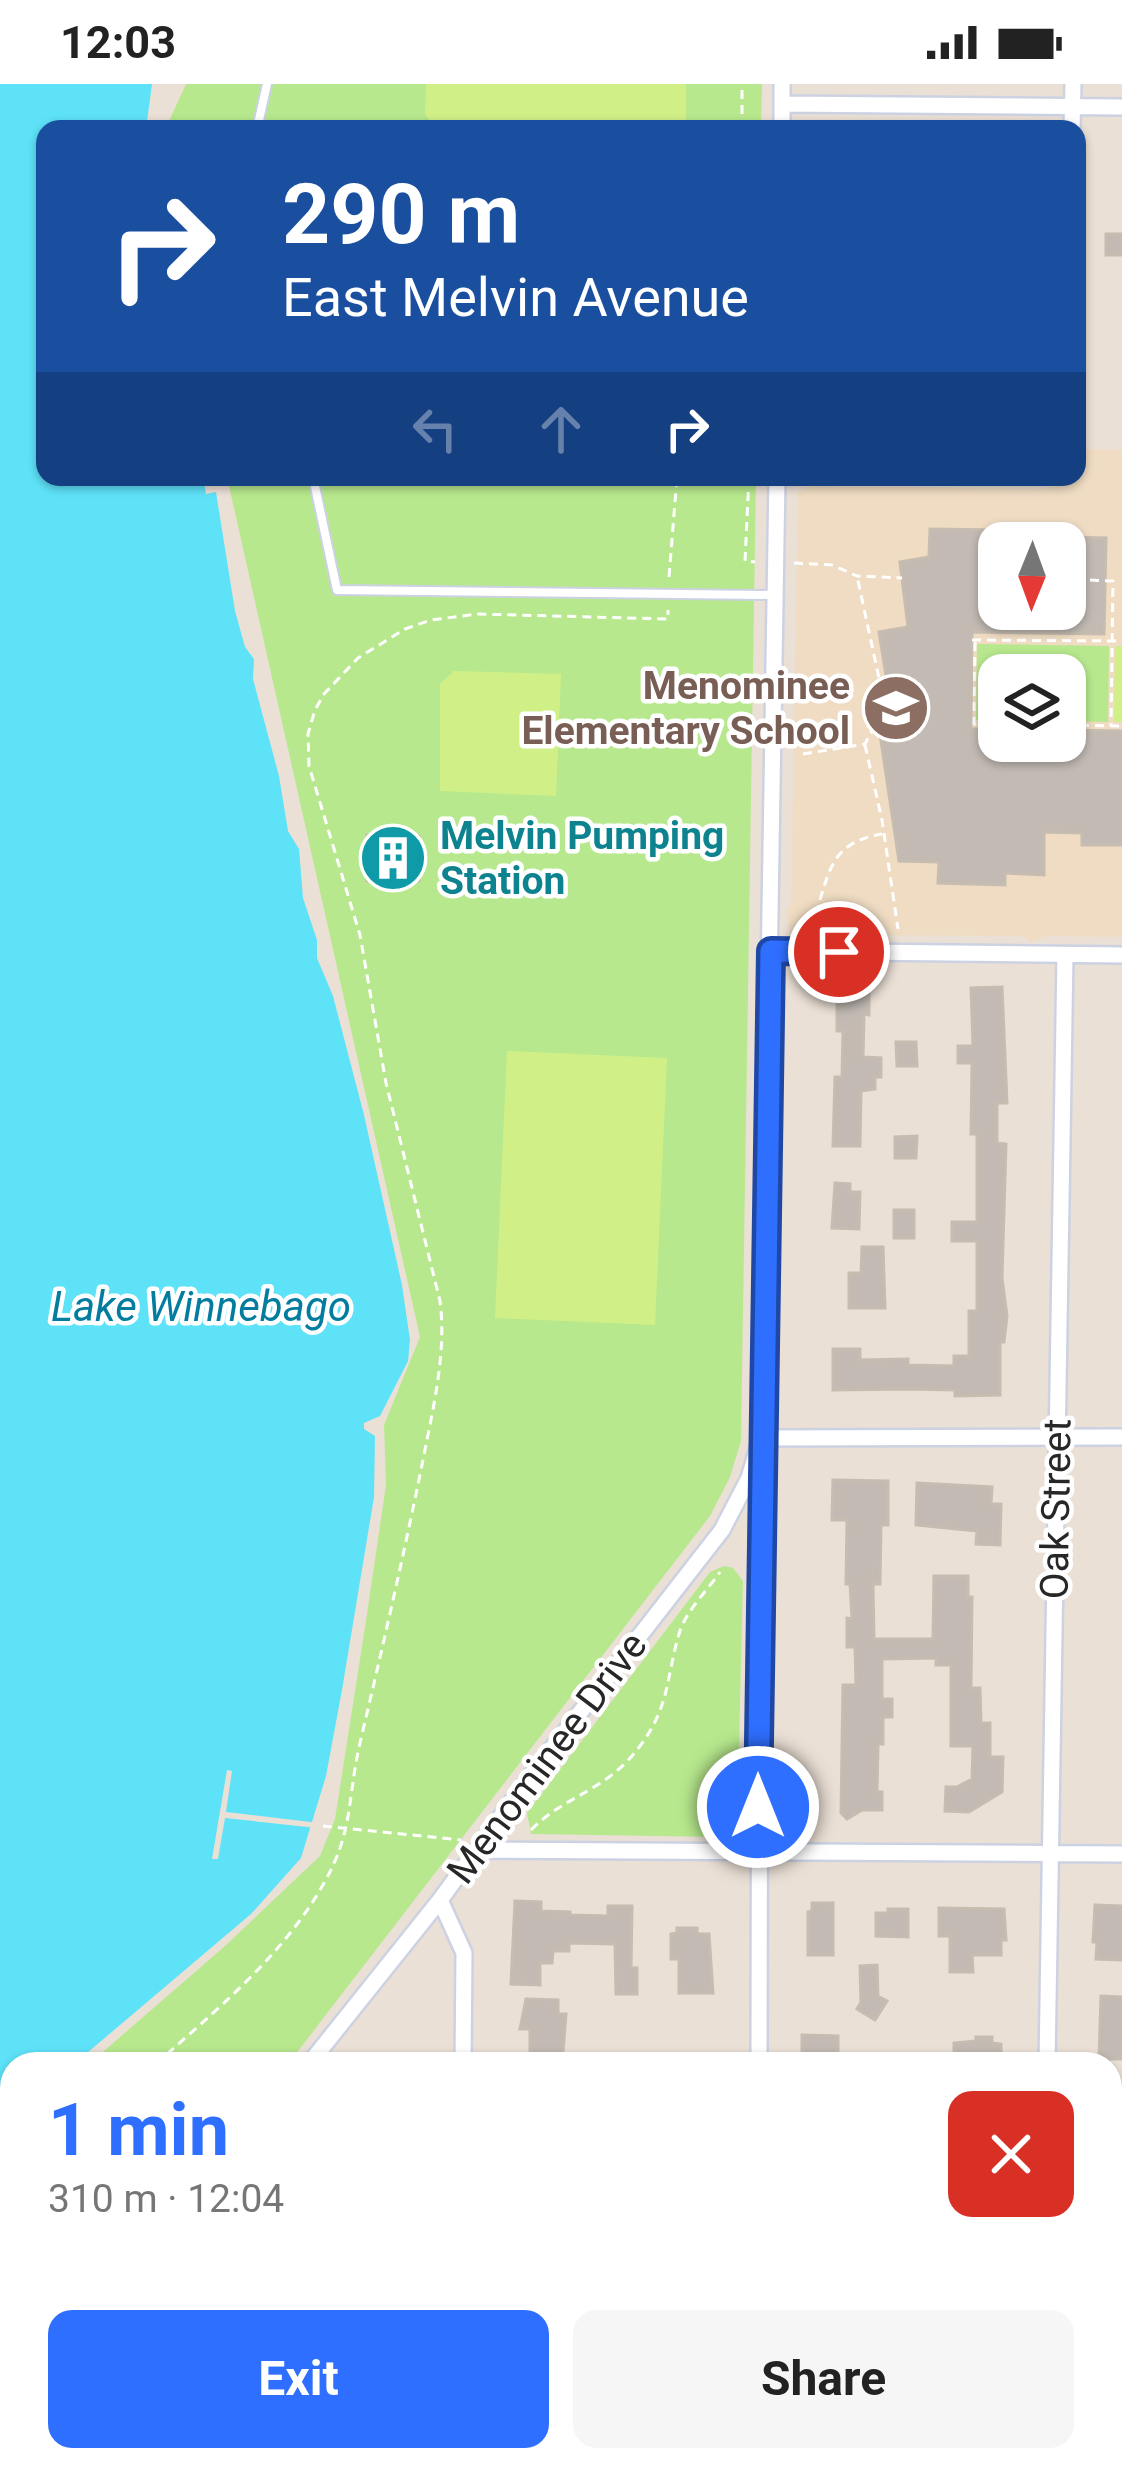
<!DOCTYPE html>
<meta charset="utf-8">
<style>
:root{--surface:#fff;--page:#f6f6f6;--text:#222;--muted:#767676;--accent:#2f6fff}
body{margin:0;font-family:Roboto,sans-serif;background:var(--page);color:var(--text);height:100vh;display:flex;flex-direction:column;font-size:45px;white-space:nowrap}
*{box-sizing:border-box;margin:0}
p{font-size:39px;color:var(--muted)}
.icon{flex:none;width:66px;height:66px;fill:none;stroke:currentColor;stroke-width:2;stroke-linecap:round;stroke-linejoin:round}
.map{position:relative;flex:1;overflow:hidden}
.details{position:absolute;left:0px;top:1968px;width:1122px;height:420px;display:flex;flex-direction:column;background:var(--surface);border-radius:36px 36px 0 0;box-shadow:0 3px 9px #0004}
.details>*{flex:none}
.top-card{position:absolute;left:36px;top:36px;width:1050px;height:366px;border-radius:24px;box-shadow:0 3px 9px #0004;background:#1a4fa0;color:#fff;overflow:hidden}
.needle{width:78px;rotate:181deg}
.tools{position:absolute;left:978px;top:438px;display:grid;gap:24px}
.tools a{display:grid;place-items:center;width:108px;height:108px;border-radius:24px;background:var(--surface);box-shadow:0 3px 9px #0004;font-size:60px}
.pin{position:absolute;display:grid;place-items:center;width:102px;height:102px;color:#fff;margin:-51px;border:6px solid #fff;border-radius:50%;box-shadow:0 3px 12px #0007}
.me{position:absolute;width:132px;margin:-66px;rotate:0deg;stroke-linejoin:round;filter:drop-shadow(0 0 9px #0008)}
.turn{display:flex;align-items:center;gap:42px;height:252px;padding:0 48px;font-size:54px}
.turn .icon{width:156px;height:156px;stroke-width:2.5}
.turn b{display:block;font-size:84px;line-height:102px}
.lanes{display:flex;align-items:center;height:114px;padding:0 48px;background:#0003;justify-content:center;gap:60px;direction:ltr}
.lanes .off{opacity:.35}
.round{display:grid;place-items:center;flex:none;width:126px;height:126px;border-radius:24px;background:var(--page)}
.head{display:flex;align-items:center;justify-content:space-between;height:204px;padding:0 48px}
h1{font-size:72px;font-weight:700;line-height:90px;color:var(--accent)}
.primary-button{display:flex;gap:24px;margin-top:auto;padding:24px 48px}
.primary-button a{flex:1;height:138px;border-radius:24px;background:var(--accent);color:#fff;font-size:48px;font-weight:700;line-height:138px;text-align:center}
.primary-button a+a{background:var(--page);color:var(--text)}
.status{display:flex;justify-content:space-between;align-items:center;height:84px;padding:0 60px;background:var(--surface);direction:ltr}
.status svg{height:33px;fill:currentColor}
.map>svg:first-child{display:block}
.education{fill:#efdcc3;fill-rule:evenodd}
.green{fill:#b7e88d}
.pitch{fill:#d0f087}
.water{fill:#5ee2f8}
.pier{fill:#ebe0d6}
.building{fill:#c2bab3;stroke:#c6bcb0;stroke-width:3}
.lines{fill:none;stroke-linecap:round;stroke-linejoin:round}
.lane-casing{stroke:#ccd2e2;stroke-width:12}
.street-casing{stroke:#ccd2e2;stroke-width:20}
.path{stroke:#fff;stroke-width:3;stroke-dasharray:9 6;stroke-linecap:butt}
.lane{stroke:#fff;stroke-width:8}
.street{stroke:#fff;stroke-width:15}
.route-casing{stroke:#1f48a6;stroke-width:30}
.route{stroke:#2f6fff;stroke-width:21}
.labels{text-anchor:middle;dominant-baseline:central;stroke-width:9;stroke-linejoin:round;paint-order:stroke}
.education-label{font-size:39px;font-weight:bold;fill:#785e54;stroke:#fff;text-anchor:end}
.culture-label{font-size:39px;font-weight:bold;fill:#0d838f;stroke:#fff;text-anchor:start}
.street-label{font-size:39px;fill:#272727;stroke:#fff}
.water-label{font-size:42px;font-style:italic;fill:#027c9f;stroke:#fff}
</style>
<div class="status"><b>12:03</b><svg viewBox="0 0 49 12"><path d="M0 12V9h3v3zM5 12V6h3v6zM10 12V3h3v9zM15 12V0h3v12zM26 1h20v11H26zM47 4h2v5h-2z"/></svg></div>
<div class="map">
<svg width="1122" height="2388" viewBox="0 0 1122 2388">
<rect width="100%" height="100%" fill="#ebe0d6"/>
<!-- education -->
<path class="education" d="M1083,365l39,1v487l-74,-1 -18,6 -6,-6 -208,-1 -4,3 -22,-5 -4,-21 5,-7 7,-413 12,-6 234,3 33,-12zM999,459h66v66h-66zM999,591h66v66h-66z"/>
<!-- green -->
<path class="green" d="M186,0h576l-1,45h-591l-1,-8z
M227,393h529l-15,964 -11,36 -20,39 -422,548h-199l136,-118 95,-90 15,-37 31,-198 20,-136 -2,-60 36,-88z
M977,560l132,2 -1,76 -43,-1v-46h-66v45h-23z
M724,1482l9,2 10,13 -6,245 -7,10 -11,1 -188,-3 -4,-21 183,-241z
M12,2050v228l-12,11v-228z"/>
<!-- pitch -->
<path class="pitch" d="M426,0h260v45l-251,-1 -10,-14z
M1115,562h7v76h-8z
M454,587l107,3 -5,122 -116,-5v-107z
M507,967l160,7 -12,267 -160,-7z"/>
<!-- water -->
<path class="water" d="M0,0h152l-6,45h-101v348h158l3,17 10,-2 19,119 10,36 9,12 -1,20 26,97 9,55 11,18 4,49 14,42v18l16,38 31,119 38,170 8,55 -2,21 -28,55 -16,7v6l11,7 -1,61 -32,193 -16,86 -25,82 -50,56 -177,150h-62v61l-12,10z"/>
<!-- pier -->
<path class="pier" d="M227,1686l5,1 -6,41 93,11 -2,5 -92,-10 -7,41h-6z"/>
<!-- building -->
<path class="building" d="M1106,150h16v21h-16z
M930,445l69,1v79h66v-72l41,1 -2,96 -132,-2 -1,97h28v12h66v-11l57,1v114h-40v-12l-38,-1v43l-39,-2v12l-67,-2 1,-21 -40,-1 -21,-140 15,-2 -14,-87 29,-5 -8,-65 29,-5z
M367,751l52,1v45h-52z
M1002,903l5,116h-10v40l9,1 -4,134 5,38 -3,26h-4v53l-45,1v-6l-47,-1 -75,1v-41h27v11l48,-1v6l46,1v-10h15v-45h8v-70h-25v-19h25v-88h-6l1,-71h-14v-17h15l-2,-58z
M837,905h32v26l-5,-1 -1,43 18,1v19h-6v12l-14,2 -1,55h-27l2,-69h7l1,-46h-6z
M896,958h20l1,24h-20z
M917,1052l-1,22h-21v-21z
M835,1099l15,1v8h10l-1,37 -27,-1z
M894,1126h20v28h-20z
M862,1163h21l2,61h-36v-35h12z
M833,1396l55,1v44h-7l-1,59h-7l1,55h59l1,-63h34v21h4l-1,91h9l1,35h9v34h13l-1,35 -33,20 -24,-1 1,-24h11l15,-8 1,-33h-22v-81h-15v-7l-54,1v40h10v18h-9v27h-5l-1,48h5v18h-20l-15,9 -6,-6 2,-128h13l-1,-38h-8v-29l5,1 -2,-35h-4l1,-64h-15z
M917,1399l75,4 -1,17h10l-1,41 -24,-1 1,-13 -61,-6z
M515,1817l26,1v9l29,1v3l38,1v-10h24l-1,62h6v26h-21l-1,-50 -46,-1v8h-16l-1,12h-12v22l-29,-1z
M812,1819h21v52h-25v-43l4,-1z
M1095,1821l26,1v54l-25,-1 1,-17h-4z
M939,1824l65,1 2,31h-5v15h-29l1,17h-23v-36h-11z
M888,1825h20v28l-32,-1v-23h12z
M677,1844h20v6h12l4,59h-34v-34h-8v-25l6,-1z
M877,1881l1,31 9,5 -12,19 -18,-11 4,-7 -1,-36z
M1101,1912l21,1v62h-23z
M526,1915l32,1v14h8l-4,50h-32v-35h-10z
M802,1951l36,1v22l-36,-1z
M976,1953h16v6l9,1v15l-47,3v-19l22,-2z"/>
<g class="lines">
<!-- lane casing -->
<g class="lane-casing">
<path id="lane" d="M257,45l10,-45
M313,393l24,113 437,5"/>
</g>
<!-- street casing -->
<g class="street-casing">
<path id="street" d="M782,20l340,3
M782,45v-45
M1072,45l1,-45
M771,867l351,4
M477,1766l645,4
M440,1816l24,53 -1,111
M309,1980l131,-164 93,-127 189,-243 27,-52 12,-40 361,-1
M759,1980l1,-531 17,-1056
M1047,1980l18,-1109
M1110,2167h12
M0,2308l12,-11
M0,2340l12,16
M28,2376l9,12
M460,2388v-12
M753,2388v-12
M1043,2388v-12"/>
</g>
<!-- path -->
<path class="path" d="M742,45v-45
M749,393l-4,84 10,1
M794,479l38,2 25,11 45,2
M669,493l8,-100
M1090,496l23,1 -2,145
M972,556l150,1
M975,558l-1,82h25
M1065,641l57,1
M865,661l17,75 16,109
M803,670l62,-10 20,-38 -28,-130
M809,844c22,-44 12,-84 73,-94
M323,1742l138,14
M531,1746c34,-35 75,-38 109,-84 30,-40 26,-68 39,-112 6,-22 28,-43 41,-62
M156,1980c60,-54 128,-109 168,-181 30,-53 23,-84 36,-140 22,-93 43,-185 62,-278 10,-53 25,-110 18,-164l-54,-218 -26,-148 -51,-169 -1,-32 7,-24 9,-16 34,-36 47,-29 26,-9 47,-6 190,5v-9
M0,2124l12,-12"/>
<!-- lane -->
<use href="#lane" class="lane"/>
<!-- street -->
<use href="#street" class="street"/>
</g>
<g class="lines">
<!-- route casing -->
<g class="route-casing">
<path id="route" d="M758,1723l13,-856 68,1"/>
</g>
<!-- route -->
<use href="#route" class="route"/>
</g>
<!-- icons -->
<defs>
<g id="school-disc" transform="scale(3.45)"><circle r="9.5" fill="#8d6e63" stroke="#fff"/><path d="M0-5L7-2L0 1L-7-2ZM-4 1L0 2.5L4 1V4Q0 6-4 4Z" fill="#fff"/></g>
<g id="building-disc" transform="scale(3.45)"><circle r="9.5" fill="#0f9aa8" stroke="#fff"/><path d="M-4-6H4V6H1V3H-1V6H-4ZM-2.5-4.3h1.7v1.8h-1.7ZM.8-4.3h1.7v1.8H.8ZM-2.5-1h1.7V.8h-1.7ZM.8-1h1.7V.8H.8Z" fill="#fff"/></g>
</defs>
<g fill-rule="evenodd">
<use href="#school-disc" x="896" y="624"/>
<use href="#building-disc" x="393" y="774"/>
</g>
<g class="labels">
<!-- education labels -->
<g class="education-label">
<text x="850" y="602">Menominee<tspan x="850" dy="45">Elementary School</tspan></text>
</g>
<!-- culture labels -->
<g class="culture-label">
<text x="440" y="752">Melvin Pumping<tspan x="440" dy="45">Station</tspan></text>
</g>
<!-- street labels -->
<g class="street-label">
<text transform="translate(1056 1425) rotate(-89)">Oak Street</text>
<text transform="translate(547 1674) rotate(-53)">Menominee Drive</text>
</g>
<!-- water labels -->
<g class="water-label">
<text x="201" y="1222">Lake Winnebago</text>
</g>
</g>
</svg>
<div class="tools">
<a><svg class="needle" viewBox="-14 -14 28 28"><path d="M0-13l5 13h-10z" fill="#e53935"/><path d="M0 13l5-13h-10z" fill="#767676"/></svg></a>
<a><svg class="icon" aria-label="layers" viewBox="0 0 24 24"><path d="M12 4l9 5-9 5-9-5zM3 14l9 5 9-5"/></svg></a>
</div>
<div class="pin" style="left:839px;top:868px;background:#d93025"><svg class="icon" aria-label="arrive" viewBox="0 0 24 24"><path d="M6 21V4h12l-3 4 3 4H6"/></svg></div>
<svg class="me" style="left:758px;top:1723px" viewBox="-20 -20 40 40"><circle r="17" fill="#2f6fff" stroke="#fff" stroke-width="3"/><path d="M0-11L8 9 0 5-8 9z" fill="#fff"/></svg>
<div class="top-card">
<div class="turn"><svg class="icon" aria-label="right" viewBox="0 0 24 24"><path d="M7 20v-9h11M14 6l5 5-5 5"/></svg><div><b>290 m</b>East Melvin Avenue</div></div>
<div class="lanes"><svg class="icon off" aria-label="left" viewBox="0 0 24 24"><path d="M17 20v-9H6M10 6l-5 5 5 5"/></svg><svg class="icon off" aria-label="ahead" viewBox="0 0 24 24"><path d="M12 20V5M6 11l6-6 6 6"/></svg><svg class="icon" aria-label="right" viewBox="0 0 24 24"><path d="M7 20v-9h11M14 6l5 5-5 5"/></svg></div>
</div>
<section class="details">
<div class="head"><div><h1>1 min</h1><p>310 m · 12:04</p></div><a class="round" style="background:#d93025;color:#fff"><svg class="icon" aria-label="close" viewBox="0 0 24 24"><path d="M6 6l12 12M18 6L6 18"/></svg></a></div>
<div class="primary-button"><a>Exit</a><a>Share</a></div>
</section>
</div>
